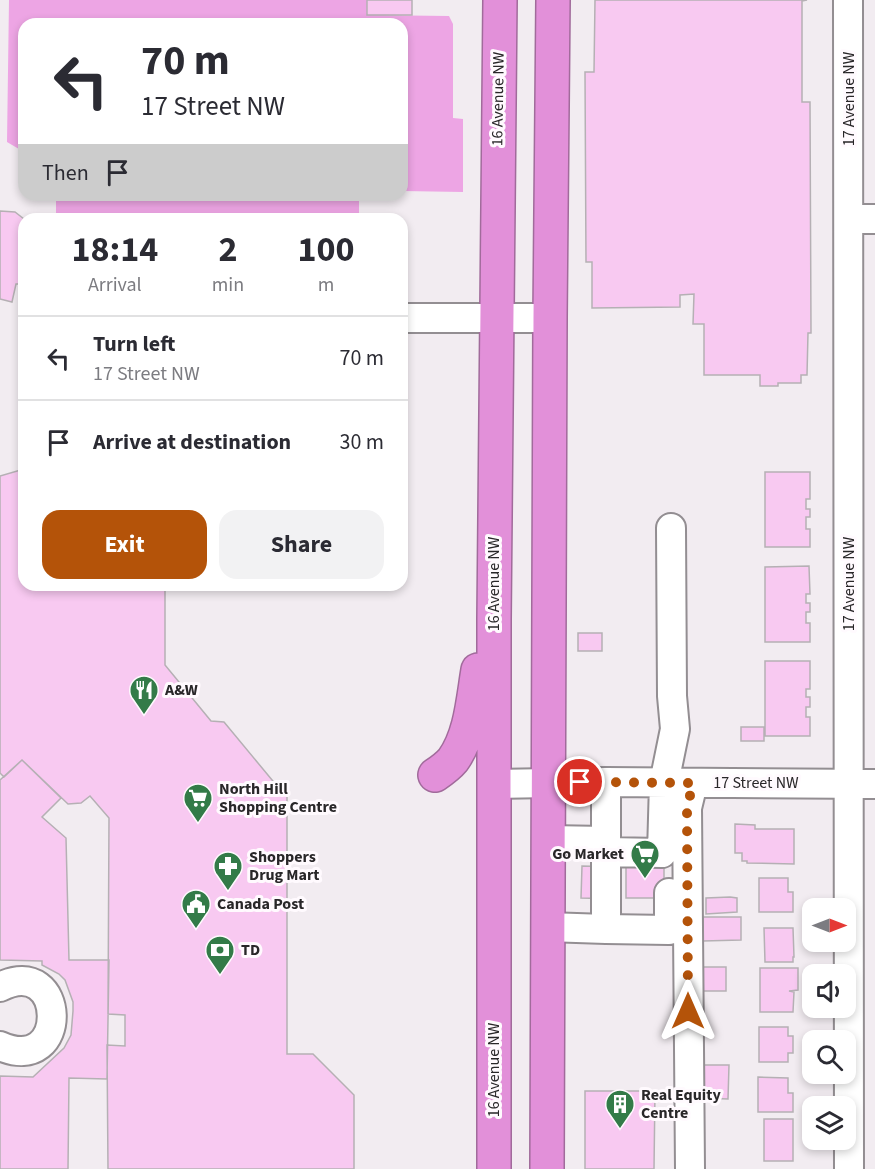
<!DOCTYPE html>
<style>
:root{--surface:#fff;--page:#f2f2f3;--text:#2b2b33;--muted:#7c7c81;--line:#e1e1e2;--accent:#b45309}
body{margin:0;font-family:"Source Sans 3",sans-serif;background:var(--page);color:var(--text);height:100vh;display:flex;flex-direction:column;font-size:22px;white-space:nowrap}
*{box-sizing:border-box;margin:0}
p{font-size:20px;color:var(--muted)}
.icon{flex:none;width:33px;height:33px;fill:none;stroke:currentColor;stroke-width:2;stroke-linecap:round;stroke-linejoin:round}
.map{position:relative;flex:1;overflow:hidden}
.side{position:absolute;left:18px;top:213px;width:390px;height:378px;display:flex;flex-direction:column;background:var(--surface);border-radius:18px;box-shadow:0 3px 9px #0003}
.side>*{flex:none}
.guide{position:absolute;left:18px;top:18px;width:390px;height:183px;border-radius:18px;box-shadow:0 3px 9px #0003;background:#fff;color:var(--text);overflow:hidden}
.needle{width:39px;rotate:90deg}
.buttons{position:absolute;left:802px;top:898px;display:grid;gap:12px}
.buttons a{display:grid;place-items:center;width:54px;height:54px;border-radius:12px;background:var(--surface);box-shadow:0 3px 9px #0003;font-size:30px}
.pin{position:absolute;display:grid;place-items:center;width:51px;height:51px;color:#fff;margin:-26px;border:3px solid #fff;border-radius:50%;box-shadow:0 2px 6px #0007}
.me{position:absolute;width:66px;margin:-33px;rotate:0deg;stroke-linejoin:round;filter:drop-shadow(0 0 4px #0008)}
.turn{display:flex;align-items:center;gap:21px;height:126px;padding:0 24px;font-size:27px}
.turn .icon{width:78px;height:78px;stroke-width:2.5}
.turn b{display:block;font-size:42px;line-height:51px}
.then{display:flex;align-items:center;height:57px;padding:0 24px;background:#0003;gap:12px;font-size:22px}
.eta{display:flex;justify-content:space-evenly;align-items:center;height:102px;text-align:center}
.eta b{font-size:36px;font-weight:700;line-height:42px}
.button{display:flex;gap:12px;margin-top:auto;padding:12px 24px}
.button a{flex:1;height:69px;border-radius:18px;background:var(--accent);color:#fff;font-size:24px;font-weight:700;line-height:69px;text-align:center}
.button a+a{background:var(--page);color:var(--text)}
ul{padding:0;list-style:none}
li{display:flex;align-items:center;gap:18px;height:84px;padding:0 24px;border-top:2px solid var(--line)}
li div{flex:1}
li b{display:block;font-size:22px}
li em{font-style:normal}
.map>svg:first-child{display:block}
.green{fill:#eda5e4}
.building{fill:#f8c9f1;stroke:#b5b0b4;stroke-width:1.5}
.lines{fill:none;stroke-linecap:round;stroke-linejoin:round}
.minor-casing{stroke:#938e92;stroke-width:32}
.highway-casing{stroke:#a16b9b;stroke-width:36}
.minor{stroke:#fff;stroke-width:28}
.highway{stroke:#e290d9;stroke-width:33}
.route{stroke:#b45309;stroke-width:10;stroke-dasharray:0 18}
.labels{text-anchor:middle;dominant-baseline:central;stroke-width:6;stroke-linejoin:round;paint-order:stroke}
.street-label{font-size:16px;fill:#292729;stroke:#fffafe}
.poi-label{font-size:16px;font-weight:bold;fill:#292729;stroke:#fffafe;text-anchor:start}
</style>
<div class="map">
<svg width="875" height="1169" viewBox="0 0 875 1169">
<rect width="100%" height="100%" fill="#f2ecf1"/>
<!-- green -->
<path class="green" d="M9,0h358v15l82,1 4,8v94l10,1v73l-61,-1v-167h-378v128l-17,-10z
M56,195h303v24h-303z"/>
<!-- building -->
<path class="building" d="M367,0h45v15h-45z
M595,0h212l-5,1v101h8l1,231h-3l-1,42h-6v8h-23v3h-18v-11h-56v-51h-11l1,-30 -14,1v12l-88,1v-46h-6l-1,-190h9z
M0,211l15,1 9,7v12l-5,6 5,47h-8l-4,18 -12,-3z
M24,469v116h141v80l46,56 13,1 58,70h5v262h26l41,41v74h-246l-1,-124 18,1v-31l-17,-1 1,-196 -19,-22 -9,7 -13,1 -46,-44 -18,17 -4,-4v-297z
M765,472h45v27h-4v10h4v8h-4v12h4v18h-45z
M809,566l1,28h-4v9h4v9h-4v11h4v19h-45v-75z
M578,633h24v18h-24z
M765,661h45v28h-4v8h4v10h-4v10h4v19h-45z
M741,727h23v14h-23z
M22,760l39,38 -19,19 24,21 3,122h40l-2,119 -38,-1 -1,91h-68v-93l33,1 31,-29 7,-13 2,-24v-9l-8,-22 -6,-6 -17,-9v-4l-42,-1v-180z
M735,824l20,1v4h39v35l-47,-1v-2h-5v-8h-7z
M626,863h38v35h-38z
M582,866l37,1 -1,32 -37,-1z
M759,878h29v14h5v20h-34z
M730,897l7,1v14l-31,2v-16z
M703,917h38v23l-38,1z
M764,928h29l1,29h-1v5h-28z
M700,967h26v24h-26z
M760,968h38v22l-9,1 5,1 -1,20h-33z
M759,1027h29v9h5v17h-5v9h-29z
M702,1065h27l-1,34 -27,-1z
M758,1077l30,1v15h5v19h-35z
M585,1091h70l-1,78h-69z
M764,1119h29v42h-29z"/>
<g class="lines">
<!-- minor casing -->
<g class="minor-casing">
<path id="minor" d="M848,0l1,1169
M849,219h26
M402,318h148
M493,784l113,-2 269,2
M548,840l58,1
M606,852l56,1 2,-70 11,-54 -3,-33 -1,-168
M547,927l59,2v-147
M606,929l63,1v-37
M0,987c67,-34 71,90 0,59
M690,1169l-3,-361 6,-25"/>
</g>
<!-- highway casing -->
<g class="highway-casing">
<path id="highway" d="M435,775c6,-4 13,-9 18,-15 18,-25 20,-60 25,-90
M494,1169v-549l6,-620
M547,1169l3,-851 3,-318"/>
</g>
<!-- minor -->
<use href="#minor" class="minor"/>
<!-- highway -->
<use href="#highway" class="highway"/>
</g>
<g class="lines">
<!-- route -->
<path class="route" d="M580,782l113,1 -6,25 1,203"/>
</g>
<!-- icons -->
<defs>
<g id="restaurant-pin" transform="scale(1.5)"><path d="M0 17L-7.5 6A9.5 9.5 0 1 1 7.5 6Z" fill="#337b48" stroke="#fffafe"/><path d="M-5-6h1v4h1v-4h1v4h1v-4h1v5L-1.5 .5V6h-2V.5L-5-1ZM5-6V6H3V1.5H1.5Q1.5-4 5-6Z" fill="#fff"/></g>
<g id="supermarket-pin" transform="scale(1.5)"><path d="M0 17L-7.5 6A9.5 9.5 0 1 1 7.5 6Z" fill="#337b48" stroke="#fffafe"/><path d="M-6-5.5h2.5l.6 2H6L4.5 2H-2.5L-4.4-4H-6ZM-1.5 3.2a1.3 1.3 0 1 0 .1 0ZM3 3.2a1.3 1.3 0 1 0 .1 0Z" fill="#fff"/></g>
<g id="pharmacy-pin" transform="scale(1.5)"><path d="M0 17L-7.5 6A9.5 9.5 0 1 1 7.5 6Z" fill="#337b48" stroke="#fffafe"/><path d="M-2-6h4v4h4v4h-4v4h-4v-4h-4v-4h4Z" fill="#fff"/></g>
<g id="civic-pin" transform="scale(1.5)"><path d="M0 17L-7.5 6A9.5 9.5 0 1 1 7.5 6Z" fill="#337b48" stroke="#fffafe"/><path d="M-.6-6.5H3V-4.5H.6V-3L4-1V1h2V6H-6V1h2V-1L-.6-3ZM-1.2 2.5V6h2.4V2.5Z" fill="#fff"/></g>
<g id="bank-pin" transform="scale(1.5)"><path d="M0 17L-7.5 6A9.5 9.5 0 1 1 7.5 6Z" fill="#337b48" stroke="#fffafe"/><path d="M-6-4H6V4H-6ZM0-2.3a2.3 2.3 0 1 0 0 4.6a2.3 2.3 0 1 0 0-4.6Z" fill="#fff"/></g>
<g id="building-pin" transform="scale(1.5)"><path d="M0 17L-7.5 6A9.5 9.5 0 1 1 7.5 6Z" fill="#337b48" stroke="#fffafe"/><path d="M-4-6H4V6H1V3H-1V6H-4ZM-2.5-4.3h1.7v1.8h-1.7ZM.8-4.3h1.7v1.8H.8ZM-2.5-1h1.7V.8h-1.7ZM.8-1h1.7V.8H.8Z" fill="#fff"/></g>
</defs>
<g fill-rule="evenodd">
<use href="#restaurant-pin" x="144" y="690"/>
<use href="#supermarket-pin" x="198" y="798"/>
<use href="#supermarket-pin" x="645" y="854"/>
<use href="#pharmacy-pin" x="228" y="866"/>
<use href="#civic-pin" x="196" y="904"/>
<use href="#bank-pin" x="220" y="950"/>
<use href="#building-pin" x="620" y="1104"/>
</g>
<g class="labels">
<!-- street labels -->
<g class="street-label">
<text transform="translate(498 99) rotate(-89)">16 Avenue NW</text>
<text transform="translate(849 99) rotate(-90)">17 Avenue NW</text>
<text transform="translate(494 584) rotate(-90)">16 Avenue NW</text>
<text transform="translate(849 584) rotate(-90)">17 Avenue NW</text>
<text x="756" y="783">17 Street NW</text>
<text transform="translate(494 1070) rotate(-90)">16 Avenue NW</text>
</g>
<!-- poi labels -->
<g class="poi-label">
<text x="165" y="690">A&amp;W</text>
<text x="219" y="789">North Hill<tspan x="219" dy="18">Shopping Centre</tspan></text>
<text x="624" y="854" text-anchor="end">Go Market</text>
<text x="249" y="857">Shoppers<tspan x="249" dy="18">Drug Mart</tspan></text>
<text x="217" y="904">Canada Post</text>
<text x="241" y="950">TD</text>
<text x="641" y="1095">Real Equity<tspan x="641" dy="18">Centre</tspan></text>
</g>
</g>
</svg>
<div class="buttons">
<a><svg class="needle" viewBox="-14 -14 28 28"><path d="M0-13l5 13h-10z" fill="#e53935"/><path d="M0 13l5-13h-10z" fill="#7c7c81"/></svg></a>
<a><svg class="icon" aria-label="sound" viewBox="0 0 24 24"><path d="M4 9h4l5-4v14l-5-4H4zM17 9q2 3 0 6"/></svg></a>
<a><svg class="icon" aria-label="search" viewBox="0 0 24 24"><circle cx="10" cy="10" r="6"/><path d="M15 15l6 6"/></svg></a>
<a><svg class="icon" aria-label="layers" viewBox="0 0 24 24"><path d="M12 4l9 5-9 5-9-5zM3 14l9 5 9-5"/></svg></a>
</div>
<div class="pin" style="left:580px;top:782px;background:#d93025"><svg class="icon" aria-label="arrive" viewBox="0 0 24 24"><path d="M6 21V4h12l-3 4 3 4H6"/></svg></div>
<svg class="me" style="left:688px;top:1011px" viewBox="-20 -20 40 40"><path d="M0-17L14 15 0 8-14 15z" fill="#b45309" stroke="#fff" stroke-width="4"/></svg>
<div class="guide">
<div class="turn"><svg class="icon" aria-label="left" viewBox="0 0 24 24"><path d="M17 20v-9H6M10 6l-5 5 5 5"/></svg><div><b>70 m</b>17 Street NW</div></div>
<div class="then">Then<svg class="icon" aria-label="arrive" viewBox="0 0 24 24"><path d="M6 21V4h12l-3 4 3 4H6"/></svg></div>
</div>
<section class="side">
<div class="eta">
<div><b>18:14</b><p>Arrival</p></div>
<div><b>2</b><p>min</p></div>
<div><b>100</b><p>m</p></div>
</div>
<ul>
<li><svg class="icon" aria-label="left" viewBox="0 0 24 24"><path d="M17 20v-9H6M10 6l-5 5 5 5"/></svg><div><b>Turn left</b><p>17 Street NW</p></div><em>70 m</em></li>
<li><svg class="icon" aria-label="arrive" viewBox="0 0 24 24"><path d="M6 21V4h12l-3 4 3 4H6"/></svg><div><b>Arrive at destination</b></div><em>30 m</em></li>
</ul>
<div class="button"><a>Exit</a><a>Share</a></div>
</section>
</div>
